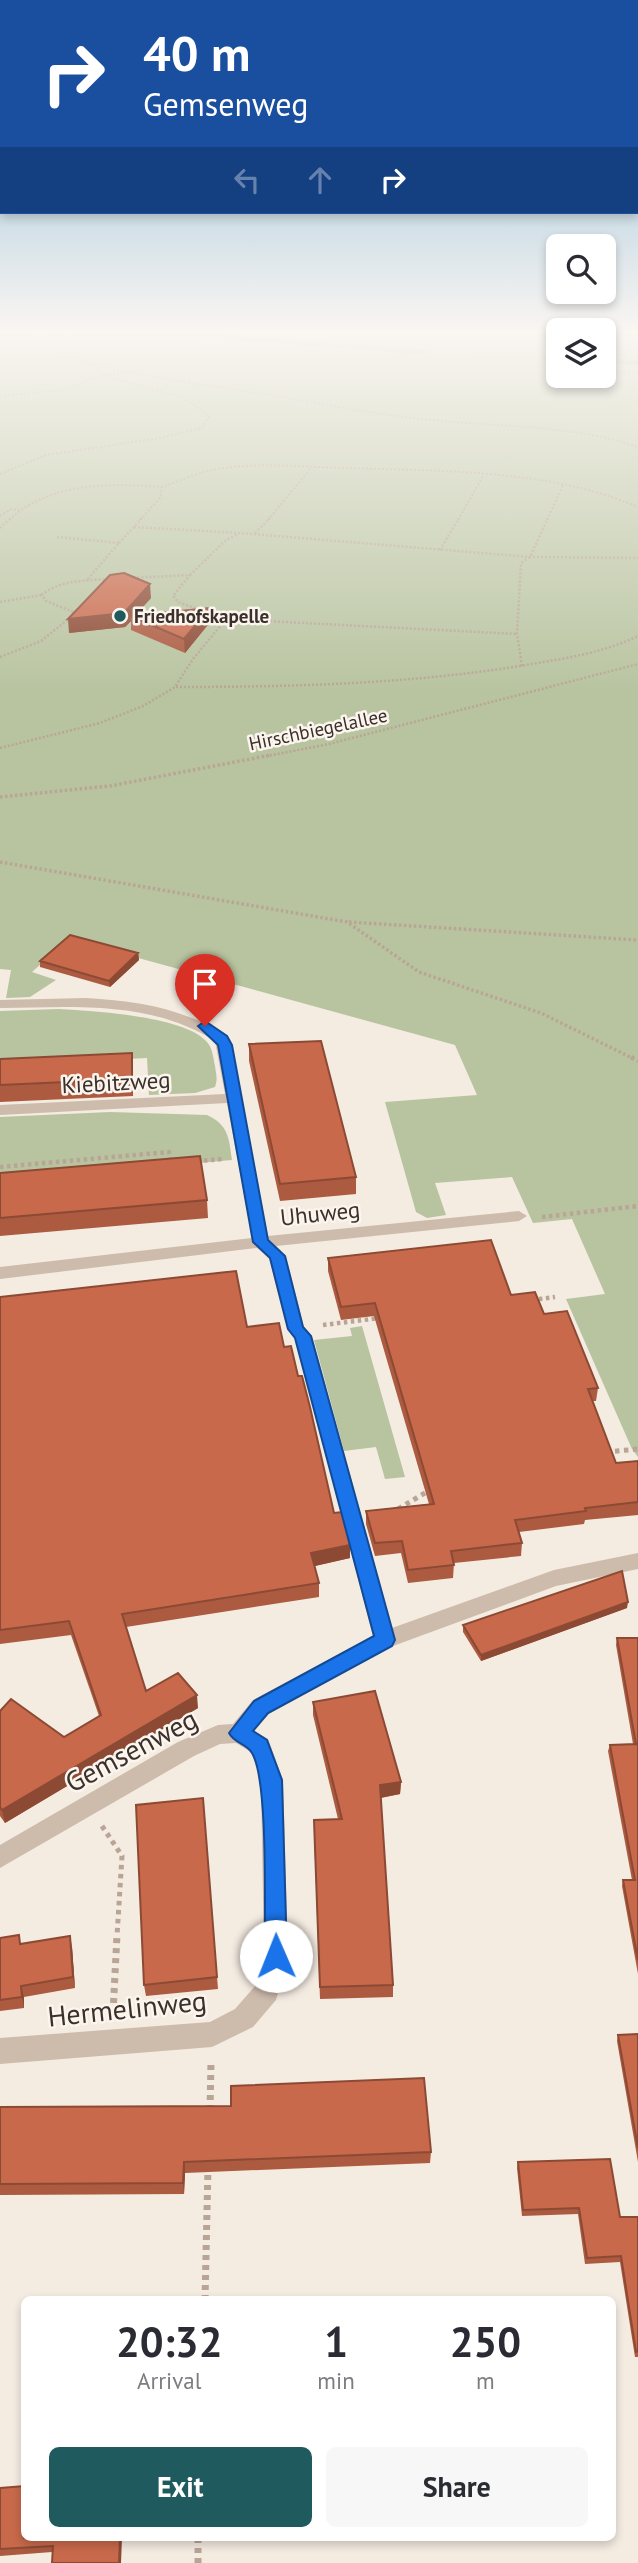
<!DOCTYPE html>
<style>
:root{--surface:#fff;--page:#f7f7f7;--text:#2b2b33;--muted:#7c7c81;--accent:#1f5a5e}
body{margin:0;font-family:"PT Sans",sans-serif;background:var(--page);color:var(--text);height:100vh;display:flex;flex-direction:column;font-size:26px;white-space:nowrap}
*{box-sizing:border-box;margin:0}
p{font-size:23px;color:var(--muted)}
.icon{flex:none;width:38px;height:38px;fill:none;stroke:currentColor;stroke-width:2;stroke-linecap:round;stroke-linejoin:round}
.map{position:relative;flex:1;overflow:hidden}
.sheet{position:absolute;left:21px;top:2296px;width:595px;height:245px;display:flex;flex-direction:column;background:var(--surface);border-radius:10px;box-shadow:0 4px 10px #0003}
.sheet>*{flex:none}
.banner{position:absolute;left:0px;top:0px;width:639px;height:214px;box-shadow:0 4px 10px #0003;background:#1a4fa0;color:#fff;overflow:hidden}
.buttons{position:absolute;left:546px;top:234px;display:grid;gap:14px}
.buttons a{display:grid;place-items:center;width:70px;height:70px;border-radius:10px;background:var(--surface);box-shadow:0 4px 10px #0003;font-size:35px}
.pin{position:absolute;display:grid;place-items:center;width:60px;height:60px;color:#fff;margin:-72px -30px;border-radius:50% 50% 50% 0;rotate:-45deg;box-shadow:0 0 7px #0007}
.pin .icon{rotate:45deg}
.me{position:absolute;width:77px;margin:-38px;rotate:359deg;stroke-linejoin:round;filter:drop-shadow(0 0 5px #0008)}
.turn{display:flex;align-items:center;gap:24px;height:147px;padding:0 28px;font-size:32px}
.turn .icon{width:91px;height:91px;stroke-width:2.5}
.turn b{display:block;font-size:49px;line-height:60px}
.lanes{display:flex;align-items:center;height:66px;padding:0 28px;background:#0003;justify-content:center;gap:35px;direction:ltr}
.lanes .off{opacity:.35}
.eta{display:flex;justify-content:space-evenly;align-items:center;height:119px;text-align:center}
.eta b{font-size:42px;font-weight:700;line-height:49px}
.action{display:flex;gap:14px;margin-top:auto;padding:14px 28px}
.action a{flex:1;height:80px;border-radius:10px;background:var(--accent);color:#fff;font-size:28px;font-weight:700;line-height:80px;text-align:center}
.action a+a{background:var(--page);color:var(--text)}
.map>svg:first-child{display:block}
.green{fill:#b8c4a0}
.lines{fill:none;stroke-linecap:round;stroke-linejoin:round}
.stream{stroke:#7fb0b2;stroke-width:4.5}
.path-far5{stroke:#b9a596;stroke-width:2;stroke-dasharray:2 2;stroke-linecap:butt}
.path-far4{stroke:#b9a596;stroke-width:2.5;stroke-dasharray:2 2;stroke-linecap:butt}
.path-far3{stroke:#b9a596;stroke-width:3.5;stroke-dasharray:2.5 2.5;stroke-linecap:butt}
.path-far2{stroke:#b9a596;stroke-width:4.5;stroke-dasharray:3.5 3.5;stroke-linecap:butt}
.path-far1{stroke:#b9a596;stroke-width:5;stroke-dasharray:4.5 4.5;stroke-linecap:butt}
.path{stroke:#b9a596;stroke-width:7;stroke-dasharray:5 5;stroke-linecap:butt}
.minor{fill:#cdbbac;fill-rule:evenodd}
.wall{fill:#ac5a40}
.shaded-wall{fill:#8c4a34}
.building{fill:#c8694b;stroke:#8c4a34;stroke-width:2}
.route{fill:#1a73e8;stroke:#114b97;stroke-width:2}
.poi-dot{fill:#1f5a5e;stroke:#fbf5ee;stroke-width:2.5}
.labels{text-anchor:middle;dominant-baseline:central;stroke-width:5;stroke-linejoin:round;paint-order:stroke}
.far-poi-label{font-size:19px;font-weight:bold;fill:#3b302b;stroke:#fbf5ee;text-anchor:start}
.far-street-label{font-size:19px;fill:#3b302b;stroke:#fbf5ee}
.street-label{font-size:23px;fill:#3b302b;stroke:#fbf5ee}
.near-street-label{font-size:28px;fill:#3b302b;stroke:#fbf5ee}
</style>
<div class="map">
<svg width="638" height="2563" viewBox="0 0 638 2563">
<rect width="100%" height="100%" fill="#f4ebe1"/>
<!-- green -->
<path class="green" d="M0,333h558v43h46v-43h34v1124l-6,-8 -66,-150 39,-5 -33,-75 -39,4 -21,-46 -77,6 11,32 -19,3 -11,-6 -31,-110 92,-7 -22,-50 -386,-106 -37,33 24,8 -26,17 -24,1 5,-28 -11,-1z
M59,1009c34,2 124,7 147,32 7,7 7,16 9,25 1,8 3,13 0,21l-20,6 -46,2 -2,-37 -147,7v-54z
M110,1112l97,3c22,10 22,24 25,45l-232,21v-64z
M362,1326l43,151 -20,2 -9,-32 -32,4 -30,-111 38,-4 -2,-8z"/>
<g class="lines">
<!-- stream -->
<path class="stream" d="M8,334h18
M73,335l110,-1 241,18
M544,358h14
M604,360l34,3"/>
<!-- path-far5 -->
<path class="path-far5" d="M2,333l11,7
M209,333l140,13 129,6 80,10
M22,339c77,34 160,42 243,55 55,9 112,21 168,26 67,7 141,5 205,27
M0,347l13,-7 70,-7
M604,371l34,2
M0,396l61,-6 41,-15 24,-2
M0,474l46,-19 113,-17 43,-10 7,-12 -25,-18 -82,-23 -6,-5 2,-5
M0,516l12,-7 7,1
M9,520c41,-38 100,-37 153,-33
M140,520l20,-22 2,-11c18,-6 37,-15 55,-18 42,-7 86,-2 128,-1 95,3 205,1 293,39
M268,520l44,-53
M458,520l25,-44
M547,520l16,-35"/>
<!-- path-far4 -->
<path class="path-far4" d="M134,527l105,6
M0,528l11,-10
M255,533l15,-15
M57,537l62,6 -33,38
M119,543l23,-25
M440,550l19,-32
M190,575l36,-35 14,-7 290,24 108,1
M0,602l42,-7
M226,619l291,15
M0,657l41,-16 35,-28 -30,-12 -4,-6c19,-16 44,-14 67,-16
M522,666l-5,-32 4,-71 9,-6 18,-39
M176,687c115,0 230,-3 344,-21 40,-7 81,-12 118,-30
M0,748l100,-25 43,-17 32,-19 18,-28 33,-40 -48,-17 -5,-6 17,-21 -62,3
M262,757l67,-13 309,-80"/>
<!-- path-far3 -->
<path class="path-far3" d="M0,797l110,-11 161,-31
M0,862l347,60 72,50 122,41 93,46
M349,922l289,18"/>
<!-- path-far2 -->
<path class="path-far2" d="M631,1057l7,4
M197,1161l26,-2
M0,1167l169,-15 2,11
M542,1217l96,-11
M532,1300l23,-3
M323,1325l57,-7"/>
<!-- path-far1 -->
<path class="path-far1" d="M606,1452l32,-3
M398,1509l32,-19
M102,1826l20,30 -5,80"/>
<!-- path -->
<path class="path" d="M113,2013l4,-78
M210,2110l1,-48
M205,2300l3,-133
M198,2538v25"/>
<!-- minor -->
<path class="minor" d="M86,998c51,3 97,10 141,38l41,200 251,-25 8,5 -8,5 -243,25 10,10 18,71 8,9 80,292 162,-58 84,-17v16l-82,17 -163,60 -124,68 -15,17 14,8 15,41 5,176 -12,44 -23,27 -41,20 -212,17v-26l210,-16 25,-13 21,-24 8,-29 -3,-176 -10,-28 -15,-9 -16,1 -26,12 -194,112v-23l178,-103 40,-17 15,-1 20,-24 120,-64 -78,-298 -8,-9 -18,-71 -12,-10 -257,31v-12l252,-29 -25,-135 -227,12v-10l225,-11 -10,-53c-65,-41 -141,-34 -215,-33v-8z"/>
</g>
<!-- wall -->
<path class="wall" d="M151,598l-16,17 75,-7 1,13 -26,32 -54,-23v-9l-6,6 -56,6z
M138,953l1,7 -29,27 -70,-20v-6z
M249,1044l107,133v17l-76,7 -31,-140z
M0,1059l133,10v27l-133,6z
M0,1173l207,27 1,18 -208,18z
M328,1258l183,37 33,19 54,74 -2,13h-4l24,62 22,-2v54l-53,5 -1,4 -65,8 3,11 -1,13 -67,7 -1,15 -45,5 -7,-30 -26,3 -9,-32v-13l63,-7 -55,-188 -33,4 -13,-49z
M0,1297l247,30 37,20 14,29 36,137 16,32v13l-36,8 5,17v14l-193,30 20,64 52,17 -193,115 -5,-7v-105l64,26 35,-21 -28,-81 -71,9z
M627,1608l-146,53 -18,-29v-7z
M617,1638h21v336l-16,-88 1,-6h9l-24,-129 2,-6 23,-1 -17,-99z
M313,1702l88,80 -1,12 -19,4 12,187v12l-73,2 -6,-167 24,-13 -25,-104z
M203,1798l15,191 -72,7 -2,-11z
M0,1938l21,6 51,3 3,41 -51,9v11l-24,3z
M638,2034v128l-21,-121 1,-6z
M0,2107l431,45 -1,11 -245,10 -1,21 -184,1z
M518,2162l102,55h18v140h-3l-15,-95 -35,2 -7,-50 -56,2 -5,-48z
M0,2488l122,50 -70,14 -52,4z"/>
<!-- shaded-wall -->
<path class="shaded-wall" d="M150,584l1,14 -17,19 -4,-1 1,5 -6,6 -56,6 -1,-14z
M210,608l1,13 -26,32 -1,-14z
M138,953l1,7 -29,27 -1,-6z
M132,1053l1,16v27l-1,-17z
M350,1545v13l-39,9v-14z
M628,1602l-1,6 -146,53v-6z
M197,1695l1,13 -193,115 -3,-13z
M401,1782l-1,12 -21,4 1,-13z
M70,1936l2,11 3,41 -2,-11z
M21,1986l3,11v11l-2,-11z
M184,2162l1,11 -1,21 -1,-11z
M120,2538h2l-1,25h-2z"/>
<!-- building -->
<path class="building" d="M124,573l26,11 -26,29 -56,6 42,-44z
M210,608l-26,31 -54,-23z
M70,935l68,18 -29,28 -69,-20z
M321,1041l35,136 -76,7 -31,-140z
M132,1053v26l-132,6v-26z
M200,1156l7,44 -207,18v-45z
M491,1240l20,55 24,-3 9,22 23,-3 31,77 -10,1 28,74 22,-2v41l-53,6 1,3 -71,9 7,23 -71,8 3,14 -46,5 -6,-29 -27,2 -9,-32 68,-7 -59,-201 -34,4 -13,-49z
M236,1271l11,56 32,-4 5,24 7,-1 7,30h4l8,31 24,106 8,-1 8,33 -39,8 8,30 -197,31 24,77 32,-18 19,22 -195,115 -2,-3v-96l11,-12 53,38 37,-22 -32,-94 -69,9v-333z
M622,1571l6,31 -147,53 -18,-30z
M617,1638h21v322l-15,-80h12l-25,-135 26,-1z
M375,1691l26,91 -21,3 13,200 -73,2 -6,-167 28,-1 -29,-117z
M203,1798l14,179 -73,8 -8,-180z
M19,1935l1,9 50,-8 3,41 -52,9 1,11 -22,3v-62z
M638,2034v114l-20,-113z
M424,2078l7,74 -247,10 -1,21 -183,1v-77l231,-1v-20z
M610,2159l10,58h18v134l-2,1 -15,-96 -34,2 -8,-50 -56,2 -5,-48z
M24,2486v52h96l-1,25h-67l1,-17 -53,3v-61z"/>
<!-- sky -->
<linearGradient id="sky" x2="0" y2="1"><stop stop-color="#7eb2d2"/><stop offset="0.48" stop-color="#faf6f2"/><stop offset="1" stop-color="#faf6f2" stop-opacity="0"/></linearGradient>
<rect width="638" height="692" fill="url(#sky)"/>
<!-- route -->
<path class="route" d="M205,1021l22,15 5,9 36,195 17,16 18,71 8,9 84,304 -3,6 -124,67 -15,18 14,9 15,40 5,176 -3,7 -8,3 -8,-3 -3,-7c-1,-40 4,-175 -13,-203 -5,-9 -18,-10 -23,-20l25,-32 120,-65 -79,-298 -7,-9 -18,-71 -17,-16 -35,-197 -20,-19z"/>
<!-- markers -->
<circle class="poi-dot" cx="120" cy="616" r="7"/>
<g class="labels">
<!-- far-poi labels -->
<g class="far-poi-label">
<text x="134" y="616">Friedhofskapelle</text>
</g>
<!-- far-street labels -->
<g class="far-street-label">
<text transform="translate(318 729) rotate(-12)">Hirschbiegelallee</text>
</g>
<!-- street labels -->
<g class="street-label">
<text transform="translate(116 1082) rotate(-3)">Kiebitzweg</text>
<text transform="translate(320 1213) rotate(-6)">Uhuweg</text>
</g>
<!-- near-street labels -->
<g class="near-street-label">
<text transform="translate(131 1750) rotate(-28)">Gemsenweg</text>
<text transform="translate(127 2008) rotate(-6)">Hermelinweg</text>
</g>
</g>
</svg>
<div class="buttons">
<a><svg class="icon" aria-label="search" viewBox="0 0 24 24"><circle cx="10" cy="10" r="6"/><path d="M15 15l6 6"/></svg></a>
<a><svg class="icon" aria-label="layers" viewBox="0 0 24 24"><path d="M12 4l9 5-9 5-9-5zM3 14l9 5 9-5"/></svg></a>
</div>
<div class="pin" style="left:205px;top:1026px;background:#d93025"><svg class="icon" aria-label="arrive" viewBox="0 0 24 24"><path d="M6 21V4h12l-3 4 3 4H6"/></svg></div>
<svg class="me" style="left:276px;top:1956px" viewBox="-20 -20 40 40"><circle r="19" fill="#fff"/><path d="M0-13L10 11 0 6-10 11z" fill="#1a73e8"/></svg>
<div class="banner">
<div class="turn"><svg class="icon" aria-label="right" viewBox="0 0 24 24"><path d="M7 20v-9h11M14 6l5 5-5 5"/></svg><div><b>40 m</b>Gemsenweg</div></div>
<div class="lanes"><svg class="icon off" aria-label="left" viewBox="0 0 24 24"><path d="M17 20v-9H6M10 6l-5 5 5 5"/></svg><svg class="icon off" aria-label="ahead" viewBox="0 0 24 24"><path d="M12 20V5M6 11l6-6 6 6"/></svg><svg class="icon" aria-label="right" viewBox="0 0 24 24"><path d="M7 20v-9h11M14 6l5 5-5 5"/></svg></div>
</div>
<section class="sheet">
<div class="eta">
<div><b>20:32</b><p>Arrival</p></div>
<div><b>1</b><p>min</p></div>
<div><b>250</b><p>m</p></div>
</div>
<div class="action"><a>Exit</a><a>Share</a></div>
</section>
</div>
